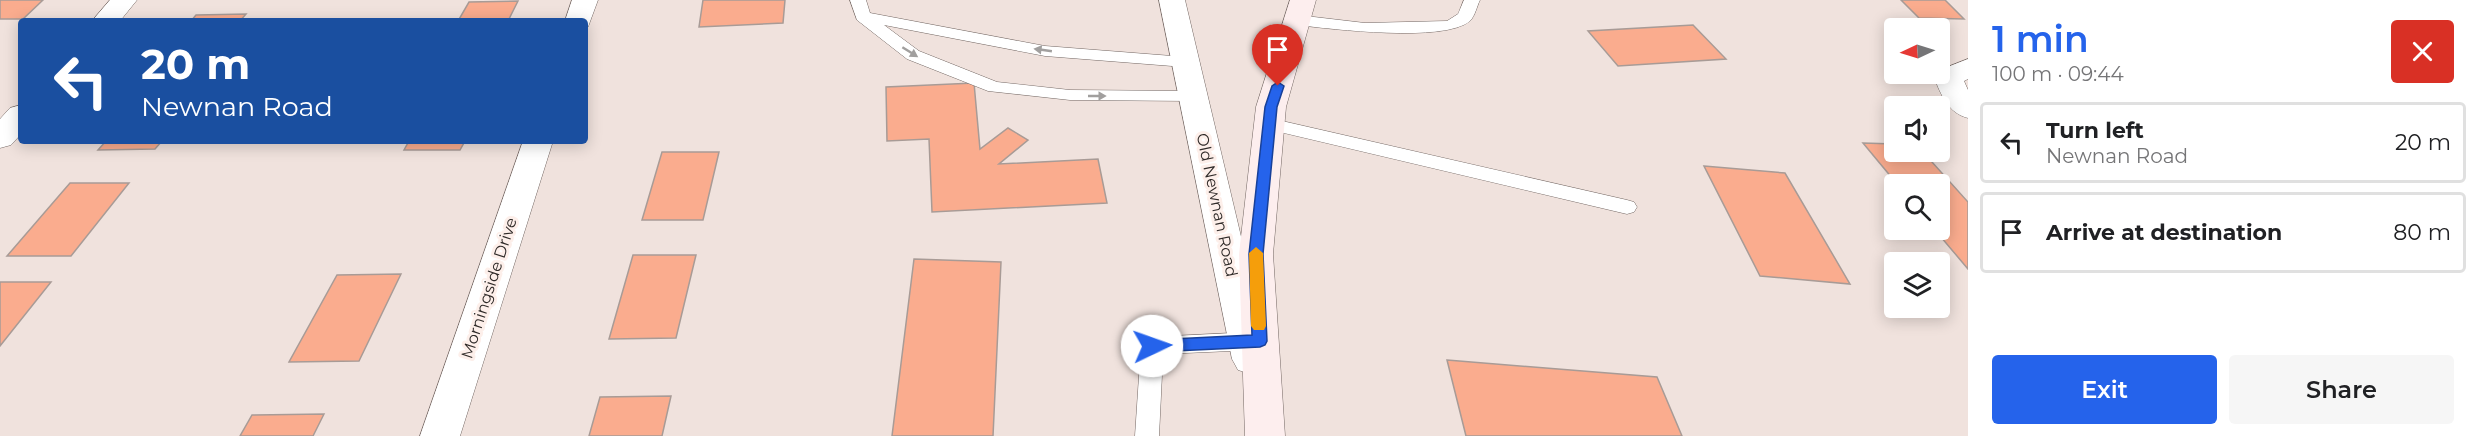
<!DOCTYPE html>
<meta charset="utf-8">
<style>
:root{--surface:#fff;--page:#f6f6f6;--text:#202124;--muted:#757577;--line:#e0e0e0;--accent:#2563eb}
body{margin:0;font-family:Montserrat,sans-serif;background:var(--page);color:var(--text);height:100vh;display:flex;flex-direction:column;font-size:22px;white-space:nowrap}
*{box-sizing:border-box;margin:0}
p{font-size:20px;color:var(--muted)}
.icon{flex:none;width:33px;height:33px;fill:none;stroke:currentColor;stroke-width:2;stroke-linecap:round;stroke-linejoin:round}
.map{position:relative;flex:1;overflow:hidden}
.sheet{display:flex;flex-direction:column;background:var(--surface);width:510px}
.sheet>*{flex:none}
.guide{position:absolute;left:18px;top:18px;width:570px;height:126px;border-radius:6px;box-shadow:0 3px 15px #0003;background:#1a4fa0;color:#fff;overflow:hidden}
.needle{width:39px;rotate:266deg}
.buttons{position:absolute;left:1884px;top:18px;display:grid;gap:12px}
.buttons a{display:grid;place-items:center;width:66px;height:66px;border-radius:6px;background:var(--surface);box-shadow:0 3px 15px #0003;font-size:30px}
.pin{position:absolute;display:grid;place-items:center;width:51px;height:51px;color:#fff;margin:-62px -26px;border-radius:50% 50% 50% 0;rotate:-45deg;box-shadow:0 0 6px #0007}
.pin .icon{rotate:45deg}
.me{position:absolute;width:66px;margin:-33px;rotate:87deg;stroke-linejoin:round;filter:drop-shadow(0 0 4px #0008)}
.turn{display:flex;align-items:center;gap:21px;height:126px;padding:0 24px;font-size:27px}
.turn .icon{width:78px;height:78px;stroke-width:2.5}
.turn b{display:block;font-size:42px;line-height:51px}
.round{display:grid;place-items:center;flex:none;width:63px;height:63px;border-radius:6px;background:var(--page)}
.summary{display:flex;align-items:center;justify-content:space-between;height:102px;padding:0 24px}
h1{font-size:36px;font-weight:600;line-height:45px;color:var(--accent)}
.action{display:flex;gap:12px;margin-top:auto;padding:12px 24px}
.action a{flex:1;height:69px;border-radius:6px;background:var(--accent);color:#fff;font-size:24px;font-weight:600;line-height:69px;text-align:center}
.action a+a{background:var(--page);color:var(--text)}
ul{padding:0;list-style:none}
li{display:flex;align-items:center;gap:18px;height:81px;margin:0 12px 9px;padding:0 12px;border:3px solid var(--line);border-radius:6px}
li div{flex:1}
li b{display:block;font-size:22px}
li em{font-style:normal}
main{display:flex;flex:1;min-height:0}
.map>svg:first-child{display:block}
.building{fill:#faac8e;stroke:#a89b96;stroke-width:1.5}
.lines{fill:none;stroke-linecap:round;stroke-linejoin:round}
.service-casing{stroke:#736763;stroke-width:1}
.minor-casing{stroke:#736763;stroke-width:1}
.tertiary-casing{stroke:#736763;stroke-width:1}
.secondary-casing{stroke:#736763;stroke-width:1}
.service{fill:#fff;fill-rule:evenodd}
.minor{fill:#fff;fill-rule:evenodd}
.tertiary{fill:#fff;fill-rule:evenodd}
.secondary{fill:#fdeeee;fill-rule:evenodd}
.oneway{fill:#a19f9e}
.route{fill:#2563eb;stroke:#184099;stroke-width:1.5}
.slow{fill:#f59e0b}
.labels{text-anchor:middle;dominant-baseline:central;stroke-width:6;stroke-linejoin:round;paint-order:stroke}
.street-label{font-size:16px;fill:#2f2a28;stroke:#fdefea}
</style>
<main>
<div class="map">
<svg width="1968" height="436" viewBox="0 0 1968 436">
<rect width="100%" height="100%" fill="#f0e2dd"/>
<!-- building -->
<path class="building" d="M0,0h43l-20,19h-23z
M703,0h82l-2,23 -84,4z
M1901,0h44l19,19 -45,-1z
M518,1l-10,20h-50l11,-19z
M246,14l-6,7h-49l5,-6z
M1693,25l33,34 -108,7 -30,-35z
M974,83l6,66 28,-21 20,12 -29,24 99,-5 9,44 -175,9 -3,-73 -42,2 -1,-54z
M106,141h56l-7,8 -57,1z
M409,141h56l-5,9h-56z
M1863,143l31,1v8h29l45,50v67l-33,-39h5v-46h-43z
M662,152h57l-16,68h-61z
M1704,166l81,7 65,111 -90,-8z
M70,183h59l-58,73h-64z
M633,255h63l-20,83 -67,1z
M914,259l87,3 -8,174h-101z
M401,274l-42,87 -70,1 48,-87z
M0,282h51l-51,64z
M1447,360l210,17 25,59h-216z
M671,396l-9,40h-73l11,-39z
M324,414l-11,22h-73l12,-21z"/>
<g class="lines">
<!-- service casing -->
<g class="service-casing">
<path id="service" d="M850,0h16l4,13 175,33 140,11 8,5 -8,5 -140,-11 -161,-31 35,26 78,31 73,8 123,1 6,1 3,4 -3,4 -6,1 -123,-1 -82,-9 -81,-32 -50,-39z
M1464,0h16c-3,6 -5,16 -10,21 -26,22 -138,8 -173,4l-8,-5 8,-5 68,8 82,-2 11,-7z
M1269,118l358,82 7,2 3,5 -3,5 -7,2 -364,-86 -3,-4 3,-4z
M1254,332l8,3 3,6 -3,6 -8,3 -91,4 -4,82h-24l6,-90 3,-6 8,-3z"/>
</g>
<!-- minor casing -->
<g class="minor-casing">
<path id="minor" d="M110,0h27l-17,21h-28z
M572,0h26l-10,27h-3v-6h-20z
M1968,59v20l-4,2 4,9v28c-20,-5 -27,-23 -34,-41l6,-3v-4z
M21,105v29l-10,11 -11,3v-29l10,-11z
M523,141h30l-93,295h-40z"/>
</g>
<!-- tertiary casing -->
<g class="tertiary-casing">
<path id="tertiary" d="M1159,0h26l85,359 -6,11 -13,4 -13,-4 -6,-11z"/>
</g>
<!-- secondary casing -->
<g class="secondary-casing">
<path id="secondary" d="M1290,0h26l-30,107 -13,147 12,182h-40l-6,-182 17,-147z"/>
</g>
<!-- service -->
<use href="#service" class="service"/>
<!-- minor -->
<use href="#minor" class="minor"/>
<!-- tertiary -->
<use href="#tertiary" class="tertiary"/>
<!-- secondary -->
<use href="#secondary" class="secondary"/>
</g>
<!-- one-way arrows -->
<defs><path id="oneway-solid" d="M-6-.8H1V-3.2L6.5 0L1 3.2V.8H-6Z" transform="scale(1.5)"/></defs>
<g class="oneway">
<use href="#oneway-solid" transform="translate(1043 50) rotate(-172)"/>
<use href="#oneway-solid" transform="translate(910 52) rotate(32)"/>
<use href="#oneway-solid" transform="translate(1097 96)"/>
</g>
<!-- route -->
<path class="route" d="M1278,82l6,4 -7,21 -14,147 4,87 -2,4 -5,2 -108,5 -5,-2 -2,-4 2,-4 5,-2 100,-5 -3,-81 16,-147 7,-21z"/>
<!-- slow -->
<path class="slow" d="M1256,247l7,6 3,73 -2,4h-10l-3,-4 -2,-73z"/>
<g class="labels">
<!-- street labels -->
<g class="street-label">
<text transform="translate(1217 205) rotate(78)">Old Newnan Road</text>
<text transform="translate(489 288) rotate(-72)">Morningside Drive</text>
</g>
</g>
</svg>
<div class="buttons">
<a><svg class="needle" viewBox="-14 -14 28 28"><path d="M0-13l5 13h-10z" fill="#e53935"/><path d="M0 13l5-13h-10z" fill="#757577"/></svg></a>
<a><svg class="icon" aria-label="sound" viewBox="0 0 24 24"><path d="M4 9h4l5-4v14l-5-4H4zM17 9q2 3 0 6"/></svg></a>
<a><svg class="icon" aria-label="search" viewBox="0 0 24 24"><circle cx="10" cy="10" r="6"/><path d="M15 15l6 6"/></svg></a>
<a><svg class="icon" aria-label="layers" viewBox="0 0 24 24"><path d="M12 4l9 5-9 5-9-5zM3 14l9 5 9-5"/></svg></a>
</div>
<div class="pin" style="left:1278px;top:86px;background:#d93025"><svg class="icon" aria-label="arrive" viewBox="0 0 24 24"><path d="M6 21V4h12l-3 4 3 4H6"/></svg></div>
<svg class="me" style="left:1152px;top:346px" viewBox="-20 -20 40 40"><circle r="19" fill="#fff"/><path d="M0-13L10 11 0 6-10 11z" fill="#2563eb"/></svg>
<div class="guide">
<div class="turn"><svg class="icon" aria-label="left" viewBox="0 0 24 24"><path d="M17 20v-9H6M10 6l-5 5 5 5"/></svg><div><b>20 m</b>Newnan Road</div></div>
</div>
</div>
<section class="sheet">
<div class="summary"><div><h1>1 min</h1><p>100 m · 09:44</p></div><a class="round" style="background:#d93025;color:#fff"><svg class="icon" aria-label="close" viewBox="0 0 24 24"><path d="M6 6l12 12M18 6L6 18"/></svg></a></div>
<ul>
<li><svg class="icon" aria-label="left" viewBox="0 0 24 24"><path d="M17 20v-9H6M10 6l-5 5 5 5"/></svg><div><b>Turn left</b><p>Newnan Road</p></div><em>20 m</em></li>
<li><svg class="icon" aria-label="arrive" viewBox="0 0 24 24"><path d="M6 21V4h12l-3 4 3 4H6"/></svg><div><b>Arrive at destination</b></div><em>80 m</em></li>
</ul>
<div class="action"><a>Exit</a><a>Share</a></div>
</section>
</main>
